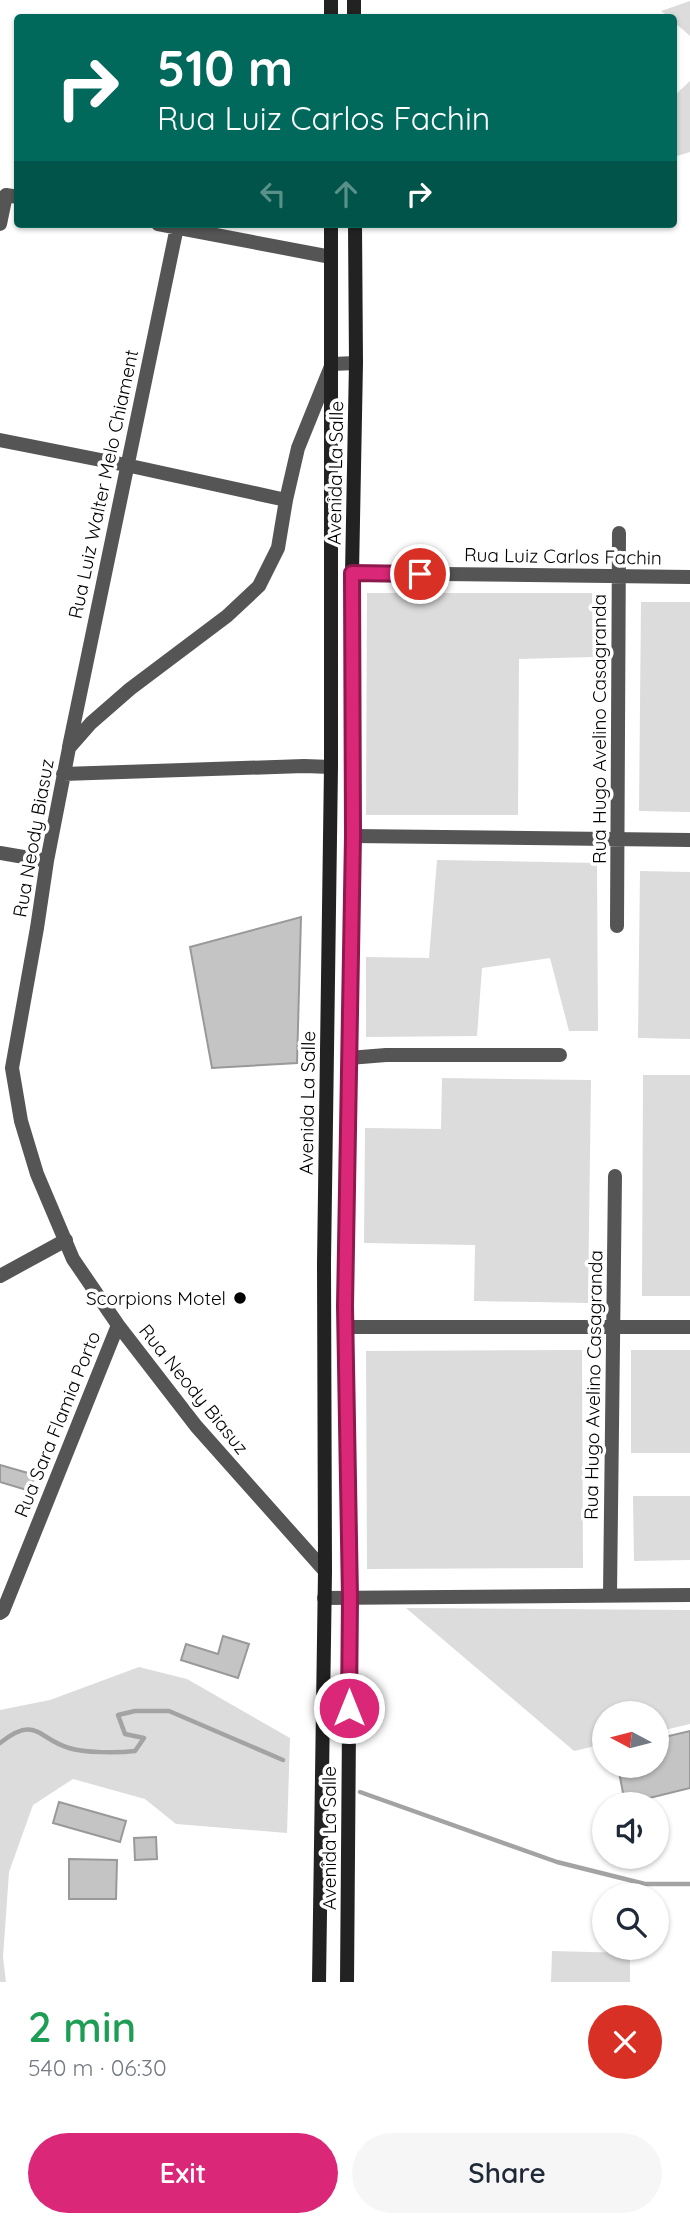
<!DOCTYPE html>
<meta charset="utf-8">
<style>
:root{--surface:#fff;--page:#f6f6f7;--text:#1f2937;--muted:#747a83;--accent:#db2777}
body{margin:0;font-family:Quicksand,sans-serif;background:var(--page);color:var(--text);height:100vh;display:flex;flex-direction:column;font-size:26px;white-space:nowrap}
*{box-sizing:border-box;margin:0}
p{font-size:23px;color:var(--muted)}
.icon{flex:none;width:38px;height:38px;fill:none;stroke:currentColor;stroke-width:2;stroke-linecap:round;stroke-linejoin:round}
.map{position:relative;height:1982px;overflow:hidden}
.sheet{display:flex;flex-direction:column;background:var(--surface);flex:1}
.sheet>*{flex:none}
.banner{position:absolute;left:14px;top:14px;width:663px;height:214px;border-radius:7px;box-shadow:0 2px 5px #0004;background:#00695c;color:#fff;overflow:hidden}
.needle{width:46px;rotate:277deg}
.fabs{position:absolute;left:592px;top:1701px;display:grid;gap:14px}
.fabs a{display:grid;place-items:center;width:77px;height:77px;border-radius:50%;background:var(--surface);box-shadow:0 2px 5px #0004;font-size:35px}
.pin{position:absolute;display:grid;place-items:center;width:60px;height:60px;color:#fff;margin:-30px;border:4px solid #fff;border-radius:50%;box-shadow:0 2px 7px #0007}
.me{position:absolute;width:77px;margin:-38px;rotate:0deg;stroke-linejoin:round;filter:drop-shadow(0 0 5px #0008)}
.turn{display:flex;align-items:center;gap:24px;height:147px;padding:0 28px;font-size:32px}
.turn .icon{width:91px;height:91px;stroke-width:2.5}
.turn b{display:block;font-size:49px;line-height:60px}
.lanes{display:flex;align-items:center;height:66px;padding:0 28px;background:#0003;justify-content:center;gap:35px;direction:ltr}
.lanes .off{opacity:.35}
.round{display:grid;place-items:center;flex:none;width:74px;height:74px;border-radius:37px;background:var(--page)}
.summary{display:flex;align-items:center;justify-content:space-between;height:119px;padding:0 28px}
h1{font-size:42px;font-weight:600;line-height:52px;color:#1e9e55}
.cta{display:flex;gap:14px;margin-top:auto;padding:14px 28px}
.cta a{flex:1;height:80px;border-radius:42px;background:var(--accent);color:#fff;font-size:28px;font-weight:600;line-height:80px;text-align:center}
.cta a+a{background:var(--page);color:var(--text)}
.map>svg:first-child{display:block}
.green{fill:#dcdcdc}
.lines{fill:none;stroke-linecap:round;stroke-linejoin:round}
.stream{stroke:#a3a3a3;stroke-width:4.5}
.building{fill:#c4c4c4;stroke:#999;stroke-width:2}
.street{stroke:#555;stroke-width:14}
.secondary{stroke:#222;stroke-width:14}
.route-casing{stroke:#8e194d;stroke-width:18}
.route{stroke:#db2777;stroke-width:12}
.poi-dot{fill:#000;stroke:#fff;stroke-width:2.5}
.labels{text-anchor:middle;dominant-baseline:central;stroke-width:7;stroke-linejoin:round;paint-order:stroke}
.street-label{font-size:19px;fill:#000;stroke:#fff}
.poi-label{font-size:19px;fill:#000;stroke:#fff;text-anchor:end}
</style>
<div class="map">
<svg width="690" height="1982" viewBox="0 0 690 1982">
<rect width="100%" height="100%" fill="#fff"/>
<!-- green -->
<path class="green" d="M690,1v35l-16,-14v-4l-5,-1 -8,-6z
M690,81v71l-16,5v-61z
M367,593h225l1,64 -74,2 -1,156h-152z
M641,602h49v210l-51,-1z
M437,860l160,3 1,168h-29l-19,-73 -68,10 -5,68 -111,1v-80l63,1z
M640,871l50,1v167l-52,-1z
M643,1075h47v221h-48z
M442,1078l149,2 -3,223 -114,-2 1,-56 -111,-2 1,-115 76,1z
M582,1350l1,218 -216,1 -1,-218z
M631,1350h59v103h-59z
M633,1496h57v64l-56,1z
M406,1608l284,2v114l-34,8v-19h-52v31l-30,7z
M139,1667l48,12 103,59 -3,95 -111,-9 -31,-25 -72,-20 -40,26 -24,67 -6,85 3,25h-6v-272l50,-10z
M552,1951l78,2v29h-79z"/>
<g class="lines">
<!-- stream -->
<path class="stream" d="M0,1743c36,-29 38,-4 69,5 15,5 49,5 66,3l9,-13 -19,-4 -7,-19 17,-4h34l114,49
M360,1792l197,70 88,22h45"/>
</g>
<!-- building -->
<path class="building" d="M301,917l-4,146 -85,5 -22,-121z
M0,1465l35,10 -5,16 -30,-9z
M223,1636l26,8 -11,34 -57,-18 5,-16 32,10z
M690,1731v57l-65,16 -7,-38h38v-27z
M59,1802l67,19 -6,21 -67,-19z
M156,1837l1,22 -22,1 -1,-22z
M69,1859l48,1 -1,39h-47z"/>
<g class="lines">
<!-- street -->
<path class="street" d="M0,224l6,-29 12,2
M158,224l173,33
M0,440l126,25 160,35
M352,573l338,4
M69,747l108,-520
M63,774l241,-8 27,1
M353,836l337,4
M0,853l47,8
M617,926l2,-393
M349,1058l37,-3h174
M0,1276l66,-36
M345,1327h345
M325,1571l-129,-145 -78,-101 -45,-66 -36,-85 -16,-53 -9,-53 25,-140 10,-67 22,-113 22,-25 39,-34 97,-73 32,-30 19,-38 8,-48 12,-52 34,-84 24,-1
M610,1594l5,-418
M324,1598l366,-3
M0,1613l3,-2 115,-286"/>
<!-- secondary -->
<path class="secondary" d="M331,0v18
M354,18v-18
M319,1982l6,-411 -1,-308 7,-496v-543
M347,1982l3,-384 -5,-334 8,-428 -1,-263 4,-210 -1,-139"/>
</g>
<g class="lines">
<!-- route casing -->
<g class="route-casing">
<path id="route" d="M349,1708l1,-110 -5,-292 8,-470 -1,-263 68,1"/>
</g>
<!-- route -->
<use href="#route" class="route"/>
</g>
<!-- markers -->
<circle class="poi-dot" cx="240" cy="1298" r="7"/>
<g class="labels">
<!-- street labels -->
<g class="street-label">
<text transform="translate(335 473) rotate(-89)">Avenida La Salle</text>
<text transform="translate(103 484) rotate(-78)">Rua Luiz Walter Melo Chiament</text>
<text transform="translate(563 556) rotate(1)">Rua Luiz Carlos Fachin</text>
<text transform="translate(599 729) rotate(-90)">Rua Hugo Avelino Casagranda</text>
<text transform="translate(33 838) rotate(-80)">Rua Neody Biasuz</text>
<text transform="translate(307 1103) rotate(-89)">Avenida La Salle</text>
<text transform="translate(593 1385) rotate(-89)">Rua Hugo Avelino Casagranda</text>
<text transform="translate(194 1389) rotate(51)">Rua Neody Biasuz</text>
<text transform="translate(57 1424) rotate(-68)">Rua Sara Flamia Porto</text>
<text transform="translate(329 1838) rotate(-90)">Avenida La Salle</text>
</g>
<!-- poi labels -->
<g class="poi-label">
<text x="226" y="1298">Scorpions Motel</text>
</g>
</g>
</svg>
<div class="fabs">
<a><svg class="needle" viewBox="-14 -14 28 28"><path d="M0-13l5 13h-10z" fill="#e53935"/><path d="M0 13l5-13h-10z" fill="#747a83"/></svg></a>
<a><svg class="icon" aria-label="sound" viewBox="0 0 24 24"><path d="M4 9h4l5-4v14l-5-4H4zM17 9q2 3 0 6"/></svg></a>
<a><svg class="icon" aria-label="search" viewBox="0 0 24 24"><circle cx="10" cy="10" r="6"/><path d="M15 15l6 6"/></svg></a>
</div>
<div class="pin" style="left:420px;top:574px;background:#d93025"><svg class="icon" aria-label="arrive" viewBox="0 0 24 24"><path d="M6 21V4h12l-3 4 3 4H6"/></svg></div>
<svg class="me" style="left:349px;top:1708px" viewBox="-20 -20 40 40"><circle r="17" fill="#db2777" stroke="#fff" stroke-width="3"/><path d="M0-11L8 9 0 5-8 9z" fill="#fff"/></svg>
<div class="banner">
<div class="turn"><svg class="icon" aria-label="right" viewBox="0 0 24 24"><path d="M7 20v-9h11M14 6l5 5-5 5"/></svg><div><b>510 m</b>Rua Luiz Carlos Fachin</div></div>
<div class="lanes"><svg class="icon off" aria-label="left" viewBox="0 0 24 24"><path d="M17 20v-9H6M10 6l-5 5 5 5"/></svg><svg class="icon off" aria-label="ahead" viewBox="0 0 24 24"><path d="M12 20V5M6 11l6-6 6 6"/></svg><svg class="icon" aria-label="right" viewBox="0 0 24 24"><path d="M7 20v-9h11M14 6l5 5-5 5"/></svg></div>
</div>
</div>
<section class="sheet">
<div class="summary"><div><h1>2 min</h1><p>540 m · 06:30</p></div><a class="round" style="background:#d93025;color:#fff"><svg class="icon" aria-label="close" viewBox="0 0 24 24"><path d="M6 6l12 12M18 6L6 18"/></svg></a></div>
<div class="cta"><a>Exit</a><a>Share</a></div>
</section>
